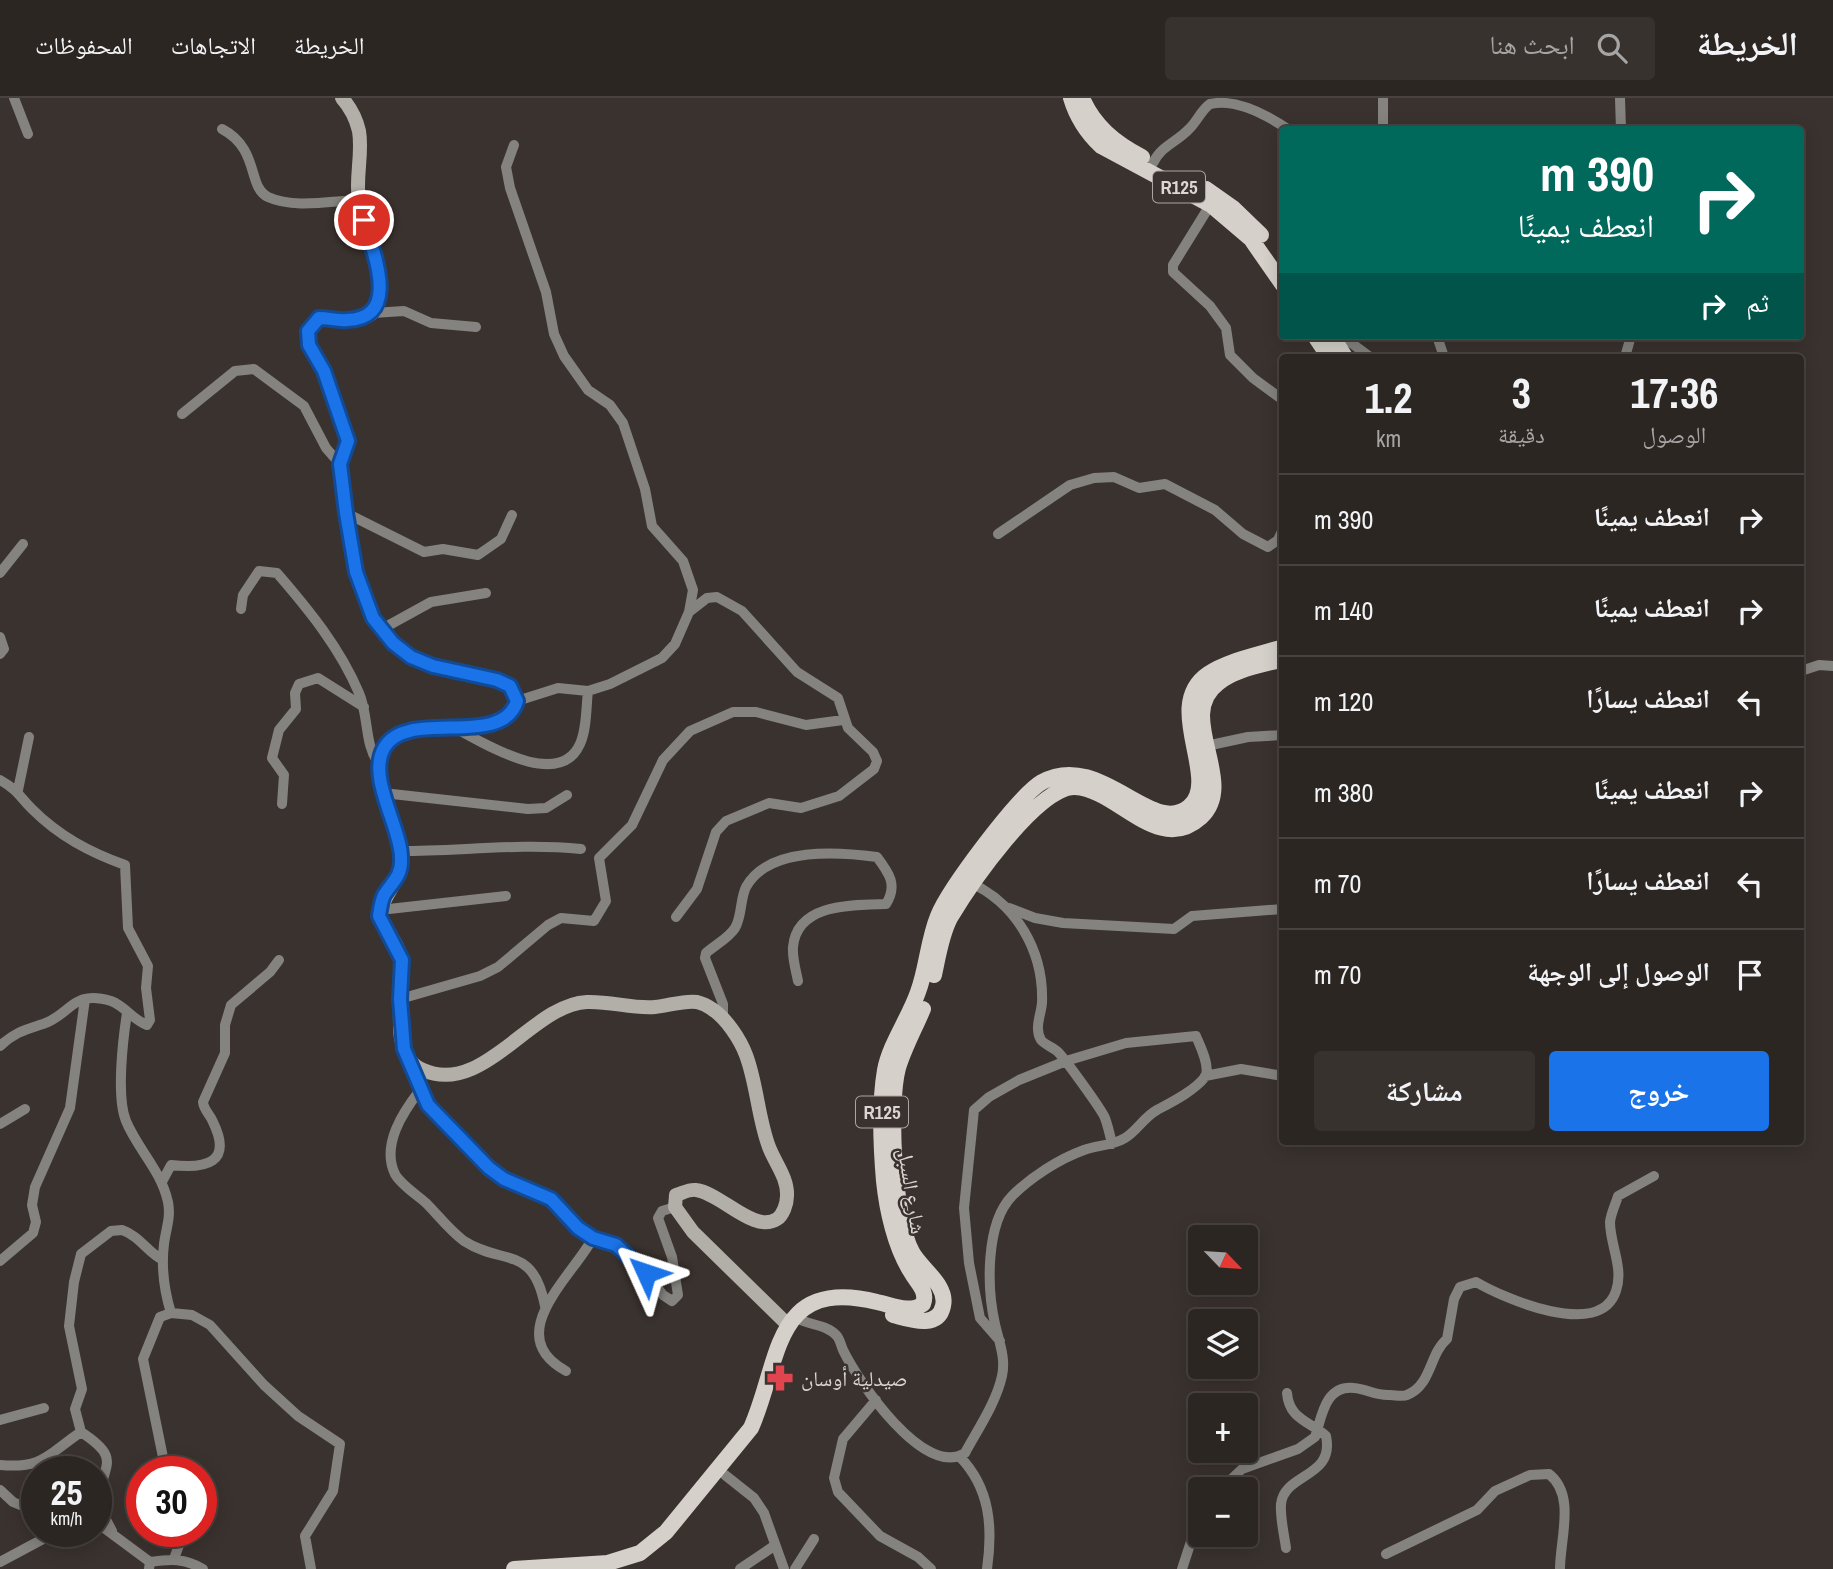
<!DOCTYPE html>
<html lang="ar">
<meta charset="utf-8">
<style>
:root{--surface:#2c2622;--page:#38322f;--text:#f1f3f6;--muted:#a6a5a5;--line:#484340;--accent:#1a73e8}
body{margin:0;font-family:"Archivo Narrow","Noto Naskh Arabic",sans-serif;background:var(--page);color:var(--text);direction:rtl;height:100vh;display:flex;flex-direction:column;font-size:26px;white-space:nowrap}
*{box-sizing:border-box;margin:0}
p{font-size:23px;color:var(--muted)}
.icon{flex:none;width:38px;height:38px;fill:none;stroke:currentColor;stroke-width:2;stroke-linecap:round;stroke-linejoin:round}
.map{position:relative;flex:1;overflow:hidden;direction:ltr}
.details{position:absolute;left:1279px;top:256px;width:525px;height:791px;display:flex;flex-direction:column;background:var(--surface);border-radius:7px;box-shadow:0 4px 18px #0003,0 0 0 2px var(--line);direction:rtl}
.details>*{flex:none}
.banner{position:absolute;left:1279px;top:28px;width:525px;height:214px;border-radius:7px;box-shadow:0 4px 18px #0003,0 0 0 2px var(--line);direction:rtl;background:#00695c;color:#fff;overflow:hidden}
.needle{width:46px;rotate:115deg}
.controls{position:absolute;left:1188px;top:1127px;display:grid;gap:14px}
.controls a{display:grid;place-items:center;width:70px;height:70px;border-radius:7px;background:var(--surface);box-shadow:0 4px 18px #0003,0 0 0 2px var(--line);font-size:35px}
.speed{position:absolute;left:21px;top:1358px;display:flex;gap:14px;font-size:35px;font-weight:700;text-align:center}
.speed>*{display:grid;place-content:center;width:91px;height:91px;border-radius:50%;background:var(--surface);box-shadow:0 4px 18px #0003,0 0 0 2px var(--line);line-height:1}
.speed small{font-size:18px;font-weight:400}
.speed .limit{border:10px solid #d22;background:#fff;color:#111}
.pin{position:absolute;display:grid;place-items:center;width:60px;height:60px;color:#fff;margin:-30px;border:4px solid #fff;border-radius:50%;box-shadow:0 2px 7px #0007}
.me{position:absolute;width:77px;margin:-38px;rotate:312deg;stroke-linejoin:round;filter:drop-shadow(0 0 5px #0008)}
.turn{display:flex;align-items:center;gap:24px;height:147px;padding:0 35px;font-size:32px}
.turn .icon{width:91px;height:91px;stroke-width:2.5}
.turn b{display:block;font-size:49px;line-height:60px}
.then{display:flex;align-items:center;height:66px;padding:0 35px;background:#0003;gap:14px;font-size:26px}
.eta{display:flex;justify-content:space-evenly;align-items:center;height:119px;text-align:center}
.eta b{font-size:42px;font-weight:700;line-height:49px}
.action{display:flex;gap:14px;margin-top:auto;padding:14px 35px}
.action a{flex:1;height:80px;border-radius:7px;background:var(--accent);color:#fff;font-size:28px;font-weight:700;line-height:80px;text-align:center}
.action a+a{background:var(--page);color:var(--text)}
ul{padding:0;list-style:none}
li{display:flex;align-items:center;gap:21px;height:91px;padding:0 35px;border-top:2px solid var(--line)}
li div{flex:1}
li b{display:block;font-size:26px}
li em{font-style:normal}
header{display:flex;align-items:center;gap:42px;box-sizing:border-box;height:98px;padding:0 35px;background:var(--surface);border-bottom:2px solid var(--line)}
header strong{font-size:33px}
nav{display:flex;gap:38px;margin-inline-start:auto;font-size:24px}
.search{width:490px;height:63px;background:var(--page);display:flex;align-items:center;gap:18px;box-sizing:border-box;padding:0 24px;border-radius:7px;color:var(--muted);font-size:26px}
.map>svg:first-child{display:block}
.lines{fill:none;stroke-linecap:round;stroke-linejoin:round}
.street{stroke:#85837f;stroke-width:10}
.secondary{stroke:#b2afa9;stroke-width:14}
.primary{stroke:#d5d1ca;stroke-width:16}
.route-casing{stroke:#114b97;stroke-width:18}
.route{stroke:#1a73e8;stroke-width:12}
.labels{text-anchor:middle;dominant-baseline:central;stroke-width:5;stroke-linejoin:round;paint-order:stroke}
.shield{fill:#3a322e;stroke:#aba4a2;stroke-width:2}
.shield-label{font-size:19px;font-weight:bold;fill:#dbd5d3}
.street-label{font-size:21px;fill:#dbd5d3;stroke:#3a322e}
.poi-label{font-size:21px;fill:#dbd5d3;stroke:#3a322e;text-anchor:start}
</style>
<header>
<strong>الخريطة</strong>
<div class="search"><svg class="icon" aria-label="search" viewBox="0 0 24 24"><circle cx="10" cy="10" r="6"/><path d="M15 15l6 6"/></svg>ابحث هنا</div>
<nav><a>الخريطة</a><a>الاتجاهات</a><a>المحفوظات</a></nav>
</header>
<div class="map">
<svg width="1833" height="1471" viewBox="0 0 1833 1471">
<rect width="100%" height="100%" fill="#3a322e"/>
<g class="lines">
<!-- street -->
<path class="street" d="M14,0l14,36
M1383,0v32
M1620,0l1,32
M222,31c38,20 25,58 46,68 26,12 63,4 91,3
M514,47l-8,22 4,21 36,104 8,42 10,22 24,34 22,15 13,18 22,66 7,37 31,35 10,29 -4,22 -14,32 -13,14 -52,26 -22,7 -30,-3 -41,13
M1153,65c8,-17 24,-21 36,-34 8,-7 12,-19 21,-25 27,-6 57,11 79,26
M1212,104l-39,63v7l37,34 16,22 4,27 23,23 30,22
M373,215l31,-2 27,12 45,4
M1342,238l28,21
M1437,238l7,21
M1625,259l6,-21
M182,316l53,-43 19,-2 50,37 22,42 14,16
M346,415l78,39 19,-3 35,6 23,-16 11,-24
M998,436l72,-49 24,-7 20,-1 25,11 26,-4 50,26 28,24 25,13 10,-7 5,-11
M0,475l23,-29
M241,511l2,-14 16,-24 18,2c32,37 63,75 82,120 10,23 5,52 20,71
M382,531l49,-27 55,-9
M0,539l4,12 -4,5
M1801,573l18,-6 14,1
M455,630c29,15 104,63 125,16 7,-15 6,-37 8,-53
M1206,648l42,-9 35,-2
M0,682c18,10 19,16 32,29 27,27 57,43 93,56l3,63 20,38 -2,22 4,32 -3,5c-14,-5 -22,-19 -36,-24 -39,-12 -40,14 -68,23 -18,6 -28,8 -43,22
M18,692l11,-53
M383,695l145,16 18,-1 21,-13
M282,706l2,-29 -12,-17 7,-28 17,-21 -1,-16 4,-9 19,-6 46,29
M401,753c60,0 120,-8 180,-2
M969,784c47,21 75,69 73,121 -1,12 -8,25 -1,37 4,5 12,7 17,12 7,7 44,58 47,66 3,8 5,17 7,26
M1009,810l26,10 28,5 111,6 18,-13 91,-7
M380,812l126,-14
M676,819l21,-28 19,-57 10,-11 43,-18 32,5 38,-12 35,-27 3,-8 -4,-9 -25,-24 -10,-30 -41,-26 -55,-61 -25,-14 -10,1 -18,14
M400,901l80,-23 18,-9 50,-42 13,-7 33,3 12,-20 -7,-43 33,-33 31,-65 27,-29 43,-19h23l50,13 37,-5
M127,915c-4,26 -11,84 -1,108 12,29 35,49 42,81 3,16 -2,26 -4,42 -3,24 0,46 7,69
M723,921v-15l-18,-46 1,-5c8,-7 24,-16 29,-25 7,-11 5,-29 11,-41 23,-41 93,-35 131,-30 12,16 21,28 9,47 -33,1 -89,-1 -93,43 -1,10 3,24 5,34
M412,965l16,42 61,63 15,11 47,20 27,29 15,10 23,7 30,28 17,22 9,6 6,-6 -6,-38 -14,-39 4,-7 13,-4
M1205,978l36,-7 42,7
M420,992c-17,22 -39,55 -25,84 5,10 22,21 31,29 12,12 24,28 38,38 39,25 69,3 81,65
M0,1026l25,-15
M163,1082l8,-15c35,4 62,-2 42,-43 -3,-8 -9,-11 -10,-20l22,-49v-28l6,-20 39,-33 9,-12
M0,1163l33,-28 3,-11 -4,-17 3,-18 35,-79 15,-109
M794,1218c12,10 32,7 43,20 3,4 4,9 6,14 15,31 81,129 122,103 13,-24 31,-50 37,-77 4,-18 -3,-34 -7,-52 -8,-35 -10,-100 17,-128 19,-19 47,-37 72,-46 13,-5 28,-4 41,-12 12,-7 19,-21 32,-28 15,-8 37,-19 48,-33 6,-10 -5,-31 -9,-41l-70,7 -60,18 -47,19 -30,17 -15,13 -10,98 5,55 11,55 20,23
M566,1273c-65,-36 5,-93 27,-133
M876,1302l-33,39 -9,39 4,14 42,44 38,21 13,12
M0,1322l44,-12
M81,1334l-6,-23 7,-20 -13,-63 5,-44 7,-28 30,-23 11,-1c18,6 25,22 41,30
M960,1359c30,31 33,70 27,112
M0,1367c44,4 48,-11 81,-33 46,30 16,33 20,73 1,9 7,18 11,26
M166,1374l-23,-113 17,-42 11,-4 21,2 18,10 54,60 34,31 42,28 -7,47 -28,45 6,33
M725,1377l29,23 10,15 20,56
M1221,1391l21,-20 56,-20 17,-12c7,-21 10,-52 39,-49 13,1 22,8 36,7 5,0 13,2 17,0 25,-10 22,-41 40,-56l7,-40 6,-12 16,-5c29,17 124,58 140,9 8,-23 -6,-46 -6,-69 1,-9 6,-19 8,-26l36,-20
M0,1392l13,12 24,10
M96,1424l54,40
M1286,1450c-2,-14 -6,-31 -5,-44 3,-31 54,-26 45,-68 -17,-15 -37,-17 -39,-43
M1386,1456l91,-44 18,-19 35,-16 19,-1c27,21 11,65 11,95
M174,1461l10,-28
M0,1464l58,-31
M149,1471l1,-7c21,-3 34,-4 53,7
M740,1471l34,-23
M795,1471l19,-30
M1182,1471l18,-55"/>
<!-- secondary -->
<path class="secondary" d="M342,0c8,9 14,20 17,33 4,23 -4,47 0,70 5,28 33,84 16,109 -11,15 -40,8 -56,8l-11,13 1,15 15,25 24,70 -8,23 6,49 10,59 17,46 20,25 18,14 22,9 64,14 13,6 7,15c-14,49 -111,6 -134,47 -16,30 17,79 18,110 1,24 -17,33 -22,58 7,13 22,32 23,46 3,31 -16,92 21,108 60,27 109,-66 164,-68 23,-1 46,7 68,5 13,-1 29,-7 42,-5 4,1 11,4 15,7 14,9 28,30 34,46 11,29 12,63 23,92 6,16 19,31 18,49 0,8 -4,19 -10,23 -23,15 -56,-26 -81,-29 -7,-1 -13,3 -20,5l-1,12 18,25 94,92"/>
<!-- primary -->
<path class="primary" d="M1071,0c6,20 15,34 30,48l110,59 40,34 32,46
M1082,0c12,28 33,45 60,59
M1206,91l27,19 28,27
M1315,238l14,21
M1332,238l13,21
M934,877c4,-18 7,-40 16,-57 19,-32 87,-132 125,-131 43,2 83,69 126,30 38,-35 -27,-101 17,-134 17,-14 44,-18 65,-24
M893,1217c16,4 45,15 50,-9 5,-21 -22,-37 -31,-54 -18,-32 -24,-147 -14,-184 6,-20 17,-40 25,-59
M514,1471l94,-6 32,-10 26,-21 85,-104c30,-67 21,-152 126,-126 15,3 33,12 46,2 5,-13 -6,-21 -12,-32 -16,-25 -24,-62 -27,-91 -3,-35 -5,-76 1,-111 5,-26 24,-52 33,-78 9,-24 10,-52 20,-76 11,-27 80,-120 104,-134 58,-32 110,56 147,25 33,-27 -28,-101 19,-133 21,-14 51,-19 75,-27"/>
</g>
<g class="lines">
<!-- route casing -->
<g class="route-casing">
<path id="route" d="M364,122c9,33 38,98 -17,100 -9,1 -18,-2 -28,-2l-11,13 1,14 15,26 24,70 -8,23 6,49 10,59 17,46 20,25 18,14 22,9 64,14 13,6 7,15c-15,49 -110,6 -133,47 -17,30 17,79 17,110 1,18 -8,23 -17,37 -3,6 -4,14 -5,21l23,44 -2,39 4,50 24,56 61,63 15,11 47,20 27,29 15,10 23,7 30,28"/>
</g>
<!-- route -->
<use href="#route" class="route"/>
</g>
<!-- icons -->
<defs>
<g id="pharmacy-bare" transform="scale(2.1)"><path d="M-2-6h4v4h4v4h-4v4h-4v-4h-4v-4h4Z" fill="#e0444e" stroke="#3a322e" stroke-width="2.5" paint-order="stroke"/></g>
</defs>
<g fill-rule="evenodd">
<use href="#pharmacy-bare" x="780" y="1280"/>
</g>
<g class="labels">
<!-- shield labels -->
<g class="shield">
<rect x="1153" y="73.5" width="52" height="31" rx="5"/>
<rect x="856" y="998.5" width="52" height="31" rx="5"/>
</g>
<g class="shield-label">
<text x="1179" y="89">R125</text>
<text x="882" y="1014">R125</text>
</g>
<!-- street labels -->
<g class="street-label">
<text transform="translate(912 1093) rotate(81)">شارع السبل</text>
</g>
<!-- poi labels -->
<g class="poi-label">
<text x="801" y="1280">صيدلية أوسان</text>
</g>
</g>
</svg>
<div class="controls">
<a><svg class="needle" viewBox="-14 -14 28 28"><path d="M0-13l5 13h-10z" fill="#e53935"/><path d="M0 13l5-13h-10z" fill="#a6a5a5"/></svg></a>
<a><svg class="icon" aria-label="layers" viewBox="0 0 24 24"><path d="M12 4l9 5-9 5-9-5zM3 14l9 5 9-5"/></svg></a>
<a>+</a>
<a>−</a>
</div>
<div class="speed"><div>25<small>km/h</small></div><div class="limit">30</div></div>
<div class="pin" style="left:364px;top:122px;background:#d93025"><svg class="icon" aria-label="arrive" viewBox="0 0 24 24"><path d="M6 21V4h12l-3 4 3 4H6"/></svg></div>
<svg class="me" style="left:646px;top:1175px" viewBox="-20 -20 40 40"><path d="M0-17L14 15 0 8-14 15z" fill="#1a73e8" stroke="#fff" stroke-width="4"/></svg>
<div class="banner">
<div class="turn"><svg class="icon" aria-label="right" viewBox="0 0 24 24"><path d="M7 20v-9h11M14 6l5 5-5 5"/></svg><div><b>390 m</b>انعطف يمينًا</div></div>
<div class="then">ثم<svg class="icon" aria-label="right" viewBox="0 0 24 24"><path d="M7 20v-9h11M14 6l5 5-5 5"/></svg></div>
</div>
<section class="details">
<div class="eta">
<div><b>17:36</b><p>الوصول</p></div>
<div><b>3</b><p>دقيقة</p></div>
<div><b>1.2</b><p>km</p></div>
</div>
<ul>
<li><svg class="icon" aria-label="right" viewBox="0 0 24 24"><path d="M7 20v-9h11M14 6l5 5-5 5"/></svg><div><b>انعطف يمينًا</b></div><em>390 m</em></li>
<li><svg class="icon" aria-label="right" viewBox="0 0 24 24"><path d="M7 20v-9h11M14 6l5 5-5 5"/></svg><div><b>انعطف يمينًا</b></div><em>140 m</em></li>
<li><svg class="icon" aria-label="left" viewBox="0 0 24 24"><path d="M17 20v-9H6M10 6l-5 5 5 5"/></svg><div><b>انعطف يسارًا</b></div><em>120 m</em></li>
<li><svg class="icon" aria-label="right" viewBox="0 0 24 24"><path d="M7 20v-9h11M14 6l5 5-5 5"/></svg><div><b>انعطف يمينًا</b></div><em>380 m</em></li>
<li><svg class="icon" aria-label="left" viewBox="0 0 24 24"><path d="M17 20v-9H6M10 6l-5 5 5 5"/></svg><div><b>انعطف يسارًا</b></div><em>70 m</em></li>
<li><svg class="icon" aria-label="arrive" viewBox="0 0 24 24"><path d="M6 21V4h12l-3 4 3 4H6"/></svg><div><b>الوصول إلى الوجهة</b></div><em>70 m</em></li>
</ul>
<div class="action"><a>خروج</a><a>مشاركة</a></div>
</section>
</div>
